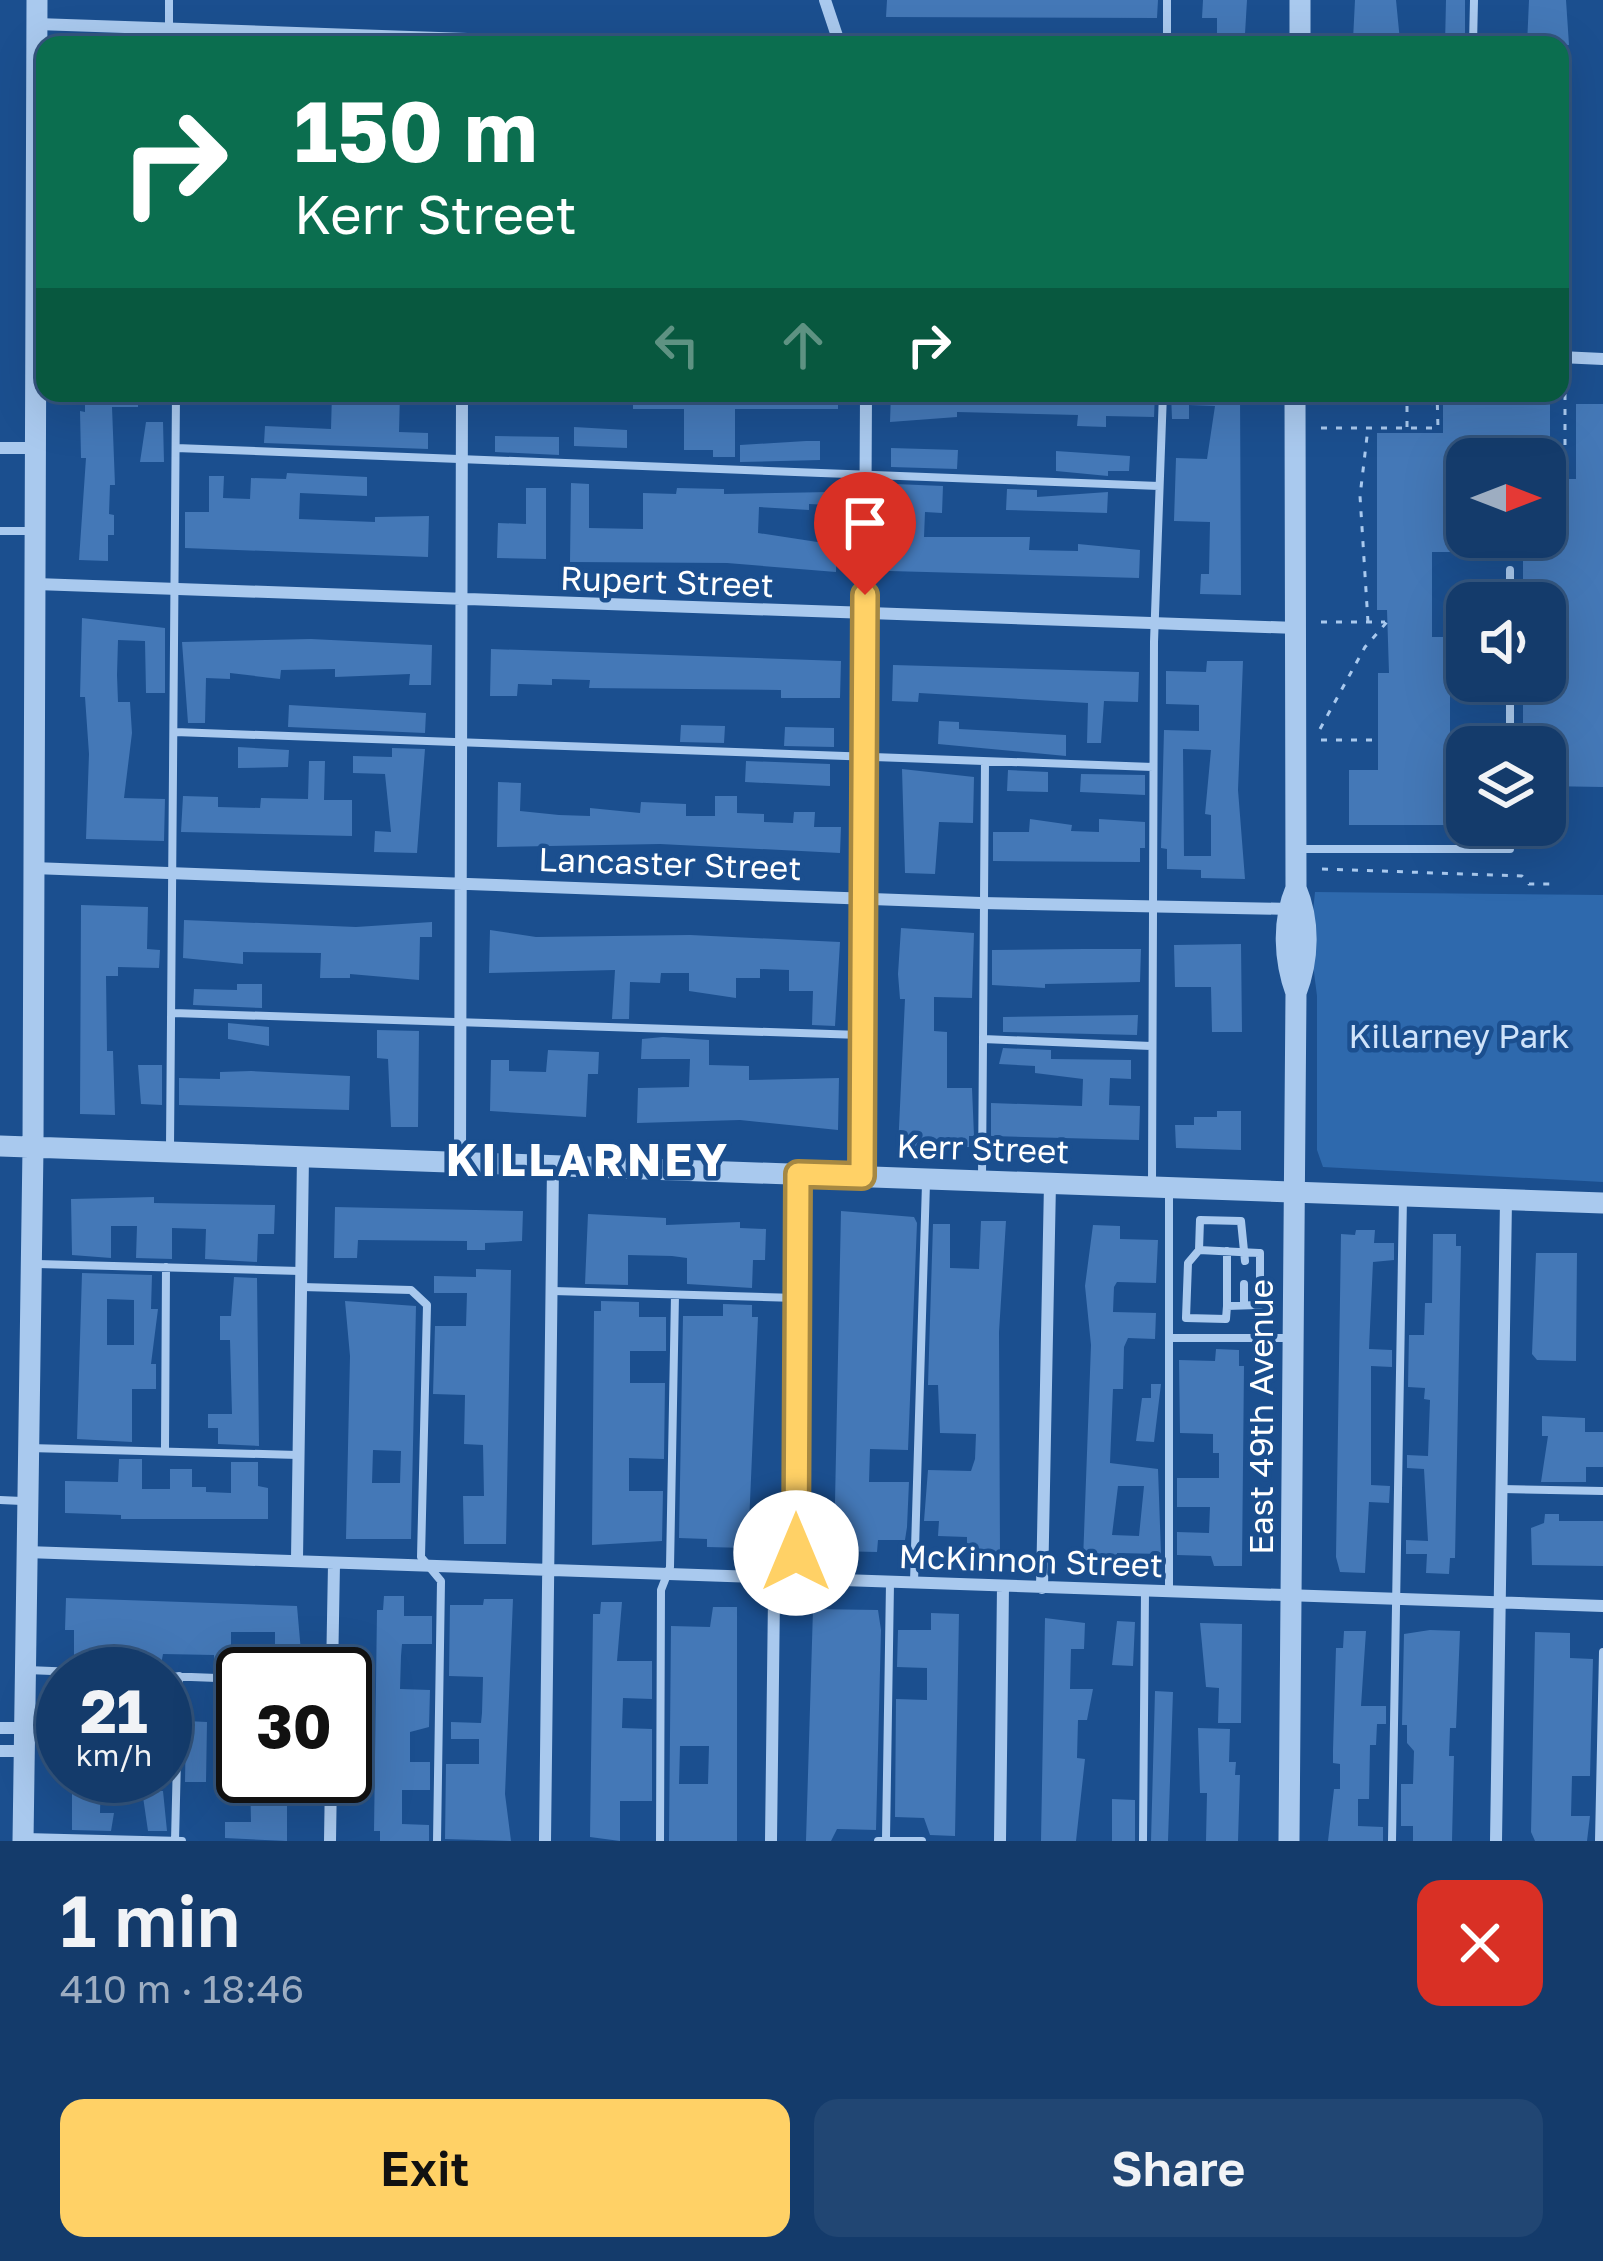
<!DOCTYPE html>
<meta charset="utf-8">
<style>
:root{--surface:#143b6b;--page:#214673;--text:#f1f3f6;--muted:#9dadc1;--line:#33557e;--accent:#ffd166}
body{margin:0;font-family:"Golos Text",sans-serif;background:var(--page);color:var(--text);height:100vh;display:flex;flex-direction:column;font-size:45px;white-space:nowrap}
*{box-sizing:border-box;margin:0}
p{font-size:39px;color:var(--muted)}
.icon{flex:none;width:66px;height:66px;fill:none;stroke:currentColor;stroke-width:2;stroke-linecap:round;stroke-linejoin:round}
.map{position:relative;height:1841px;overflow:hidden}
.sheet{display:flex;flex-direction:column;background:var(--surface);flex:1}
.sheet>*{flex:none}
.top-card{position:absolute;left:36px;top:36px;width:1533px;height:366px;border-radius:24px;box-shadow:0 12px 48px #0002,0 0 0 3px var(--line);background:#0b6e4f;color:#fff;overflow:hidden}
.needle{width:78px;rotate:90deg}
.fabs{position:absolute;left:1446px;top:438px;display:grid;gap:24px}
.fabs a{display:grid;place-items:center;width:120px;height:120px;border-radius:24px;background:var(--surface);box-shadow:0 12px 48px #0002,0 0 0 3px var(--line);font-size:60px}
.speed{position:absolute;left:36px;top:1647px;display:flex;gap:24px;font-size:60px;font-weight:700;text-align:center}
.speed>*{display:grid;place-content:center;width:156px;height:156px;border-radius:50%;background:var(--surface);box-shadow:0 12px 48px #0002,0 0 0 3px var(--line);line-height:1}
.speed small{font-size:30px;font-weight:400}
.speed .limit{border:6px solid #111;border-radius:18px;background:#fff;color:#111}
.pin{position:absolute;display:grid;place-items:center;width:102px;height:102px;color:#fff;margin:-123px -51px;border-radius:50% 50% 50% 0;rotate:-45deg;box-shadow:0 0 12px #0007}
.pin .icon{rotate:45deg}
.me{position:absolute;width:132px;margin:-66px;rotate:0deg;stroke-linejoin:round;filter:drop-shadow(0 0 9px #0008)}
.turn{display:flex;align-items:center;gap:42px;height:252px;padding:0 60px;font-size:54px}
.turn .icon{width:156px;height:156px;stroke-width:2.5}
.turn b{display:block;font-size:84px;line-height:102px}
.lanes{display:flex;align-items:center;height:114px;padding:0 60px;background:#0003;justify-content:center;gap:60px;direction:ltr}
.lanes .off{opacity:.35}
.round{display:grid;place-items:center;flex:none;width:126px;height:126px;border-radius:24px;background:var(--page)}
.overview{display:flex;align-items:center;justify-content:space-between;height:204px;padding:0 60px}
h1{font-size:72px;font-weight:600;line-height:90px}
.primary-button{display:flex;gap:24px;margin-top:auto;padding:24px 60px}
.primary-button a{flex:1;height:138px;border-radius:24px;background:var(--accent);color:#111;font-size:48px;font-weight:600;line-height:138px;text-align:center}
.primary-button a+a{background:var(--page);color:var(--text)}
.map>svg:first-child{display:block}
.green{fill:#2e69ad}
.building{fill:#4478b7;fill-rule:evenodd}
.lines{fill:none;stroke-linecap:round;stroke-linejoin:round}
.path{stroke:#a9c9ee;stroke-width:3;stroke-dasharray:6 9;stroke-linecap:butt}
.service{stroke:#a9c9ee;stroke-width:8}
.minor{stroke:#a9c9ee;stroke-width:12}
.tertiary{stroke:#a9c9ee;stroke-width:21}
.route-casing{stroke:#a68842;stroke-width:30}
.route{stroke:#ffd166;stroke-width:21}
.labels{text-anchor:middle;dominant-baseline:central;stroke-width:9;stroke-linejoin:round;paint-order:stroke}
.street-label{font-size:33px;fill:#fff;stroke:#1b4f8f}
.park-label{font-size:33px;fill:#cfe3fa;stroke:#1b4f8f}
.district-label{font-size:45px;font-weight:bold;letter-spacing:3px;fill:#fff;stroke:#1b4f8f}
</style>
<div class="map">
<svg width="1603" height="1841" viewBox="0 0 1603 1841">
<rect width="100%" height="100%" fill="#1b4f8f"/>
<!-- green -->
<path class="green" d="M1315,892l288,3v287l-280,-15 -6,-17v-154l-7,-55z"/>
<!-- building -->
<path class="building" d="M887,0h271l-1,18 -271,-1z
M1203,0h44l-2,34 -28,-1v-15h-15z
M1355,0h41l4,41 -47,-1z
M1446,0h19v45h-20z
M1529,0h37l3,45h-42z
M85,393h53v14h-26l3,78h-5l-1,29 5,1v20h-6v26l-29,-1 7,-102h-5l-1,-47 5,1z
M332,393h68l-1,39 29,1v16l-164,-6 1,-17 66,3z
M633,393h205v16h-103v48h-22v-7h-29v-41h-51z
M891,393h264l-1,24 -48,-1v11l-29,-1 1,-11 -121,-3v5l-67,5z
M1171,393h69l1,202 -41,-1 1,-20h8l1,-52 -36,-1 2,-63 31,1 8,-53 -26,-1v14h-17z
M1443,403h107v56h-83v78h78v-58h31v-75h27v383l-58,-1v-39h-22v-66h22v-78h-22v-51h-91v85h18v128h17v60h-118v-55h29v-97h11l-2,-63h-10v-177h66z
M146,422h17l1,40h-24z
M574,427l53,3v18l-53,-2z
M495,436l64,1v18l-64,-3z
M806,441h14v19l-80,2v-17z
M891,448l67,2 -1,19 -66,-2z
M1056,451l74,5 -1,15h-21v5l-52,-5z
M287,473l80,4v19l-67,-3 -1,26 76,3v-5l54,-1 -1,41 -243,-9v-36h24v-36h15l-1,22 27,1 1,-21 35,1z
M571,483l18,1v44l54,1v-36l33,1 1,-6 47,1v5l107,-2v13l-22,-1v6l-50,-3 -1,26 79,12 -1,27 -109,-9 -157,-1z
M895,484l48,2 -1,27 -17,-1 -1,25h106l-1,13 49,1v-7l62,6 -1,28 -250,-7z
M526,488h20v71l-49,-1 1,-35 28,1z
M1007,489l30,1v7l71,-5 -1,21 -101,-3z
M82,618l83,10v65h-19l-1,-52 -27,-1 -1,35 1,27h12l2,31 -8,65 41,1 -1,42 -78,-2 3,-85 -4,-57h-5z
M311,639l121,6 -1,40h-22l1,-11 -75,3v-8l-54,1 -1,9 -50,-6v6l-24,-1 -1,45h-17l-6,-81z
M491,649l350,12 -1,37h-59v-8l-192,-2 1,-8 -38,-1v6l-34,-1 -1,12h-27z
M1207,661h36l-5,129 7,89 -44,-1v-8l-34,-1v-20l-6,-1 3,-118 35,1v-26l-33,-1v-33l40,1zM1183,749l28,1 -6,64 6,1v41h-27z
M893,665l246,7 -1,30 -34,-1 -3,42h-14l1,-40 -169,-10 -1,9 -26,-1z
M289,705l137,8 -1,20 -137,-6z
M939,721l20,1v7l107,6v21l-128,-12z
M681,725l44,1 -1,17 -44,-1z
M785,727l49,1v19l-50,-1z
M238,747l51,3 -1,17 -50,1z
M392,748l33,1 -8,104 -43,-1 1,-21 16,1 -6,-58 -32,-1v-17l39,1z
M309,761h16l-1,39h28v36l-171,-4 2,-36 35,1v10l42,1 1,-10 47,1z
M746,761l84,3v22l-85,-4z
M902,769l72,8 -1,46 -34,-1 -4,52 -30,-1z
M1008,770l40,2v20l-41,-1z
M1081,774l64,1v20l-65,-3z
M498,782l23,1 -1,28 39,4 31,1v-8l50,5 1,-11 45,2v12h29v-20h22v17l27,1v8l29,1 1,-11h21l-1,15h27l-1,26 -180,-9 -163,3z
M1030,819l42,6 -1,6 28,1v-13l46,3v26h-5v14l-147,-1v-29h36z
M81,905l67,2 -1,42 13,1 -1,18 -41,-1v9h-12l1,75h6l2,64 -35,-1z
M184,920l172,7 76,-5v15h-12l-1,43 -69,-6v4h-30l1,-25 -78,-1v12l-60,-6z
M901,928l73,5 -2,65 -38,-1v34l13,1v56h25l2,48h-5v11l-71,2 7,-150h-5l-2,-25z
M490,930l46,7 154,-2 150,7 -5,84 -23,-1 1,-34h-24v-21l-29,-1v9h-24v20l-47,-7v-18h-28l-1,10 -30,-1 -1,37h-17l3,-49 -126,3z
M1241,944l1,88h-30l-1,-45h-36l-1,-42z
M1084,949h57l-1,33 -95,2v4l-53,-3v-35z
M237,984h25v24l-69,-3 1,-16 43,1z
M1138,1015l-1,20 -134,-3v-15z
M228,1023l41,4v19l-41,-7z
M377,1030l42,1 -1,96h-27l-3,-68 -11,-1z
M663,1037l46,3v25l40,1v14l90,-2 -1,52 -98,-10 -103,3 1,-35 51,-1 1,-28h-49l1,-20z
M1003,1048l48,2v9l80,1v19l-21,-1 -1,27 31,1 -1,34 -148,-4v-33l91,3 1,-27 -48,-6v-7l-36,-2z
M548,1050l51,2 -1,22h-10l-2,43 -96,-6 1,-51h18v11l37,1z
M138,1065h24v40l-21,-1z
M251,1071l99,5 -1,34 -170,-5v-27l41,1v-7z
M1217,1111h24v39l-65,-2 -1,-23h19v-8h23z
M154,1197v6l121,2 -1,29h-16l-1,28 -52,-3 1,-30 -34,-1v31l-36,-1 1,-32h-26v32l-39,-3 -1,-56z
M335,1207l188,4 -1,30 -37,2v7h-18v-9l-109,-1 -1,18h-23z
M841,1211l73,6 3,6 -9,227 -38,-1 -1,33h40l-2,45 -2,13h-27l-1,12 -43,-1z
M588,1214l78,4v7l74,-3v6l26,1 -1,31h-12l-1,28 -65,-4v-26l-15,-2 -44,-1v30l-43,-1z
M981,1221h25l-7,111 1,222 -33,-1v-16l-29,-1 1,-15h-15l4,-51 43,1 4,-12 1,-25 -36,-1 -2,-48h-10l5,-161h17v44l29,1z
M1093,1225l27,1v13l38,1 -2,43 -39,-1 -3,5 -1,25 43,1 -1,26 -27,-1 -4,9 -1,42h-10l-3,74 48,6 3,85 -44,-1v10l-34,-2 8,-216 -6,-59zM1118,1486h26l-5,50 -27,-1z
M1356,1230h19l-1,13h20v17l-21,2 -4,87 23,1v17l-21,-1v119l19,1 -1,17 -20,-1 -4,71 -25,-1 -4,-15 5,-323 14,1z
M1433,1234h23v12h5l-6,312h-5l-1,16 -23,-1 1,-19h-21v-14l22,1 -4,-72 -17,-1v-13l21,1 2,-56 -6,-1 1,-11 -17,-1 1,-52h15l1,-32h7z
M1536,1253h41l-1,108 -39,-1 -5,-6z
M476,1269l35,1 -5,274h-42l-1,-48h21l-1,-51 -19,-1 1,-49 -32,-1 2,-68h31l1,-33h-33v-17l42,1z
M82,1273l70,2 -1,34h7l-7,55h5v25h-24v53l-55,-3zM107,1299l27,1v45h-27z
M234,1277l23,1 2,168 -41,-2v-16h-10v-14h24l-2,-74h-10v-24h11z
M345,1301l71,5 -5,233h-65l4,-183zM373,1450l28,1 -1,32h-28z
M601,1301l38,1v15h27v34h-36v32h35l-1,76 -35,-1v33h34l-1,50 -70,4 2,-234h7z
M723,1304l29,1v12h6l-10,231 -41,-1v-8l-28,-1 4,-222h40z
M1216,1349l23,1v16h5l-2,200h-28l-3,-10 -34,-1v-23l32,1 1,-26h-33v-29h42v-25h-6v-19l-33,-1 -1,-73 36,1z
M1151,1384h10l-7,58 -18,-1 6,-43h9z
M1542,1416l43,2v14h18v35h-17v15h-45l7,-46h-6z
M119,1459h23v30h28v-20h22v18h14v5l25,1v-31h27v24l10,2v31h-147v-4l-56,-2v-32l53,1z
M1545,1514h14v7h44v45l-71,-1 -1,-37 13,-5z
M384,1596h20v20h28v28h-30l-1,12 -1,33 30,1 -1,37 -19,5v30h20v28h-28v34l27,1v16h-49v-10h-6l3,-221h6z
M66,1598l231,8 4,46h-12v22l-53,-4 1,-11h38v-27h-44v32l-17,-1v-8l-51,-1 -3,16 -86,-6v-34h-9z
M484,1599h29l-8,195 6,47 -66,-2 1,-75h33v-25h-28v-17l30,1 1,-10 1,-36 -34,-1 1,-71h33z
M601,1602h21l-5,59h35v38l-29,-1 -1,30 30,1v72h-32v40l-30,-4 3,-223h7z
M713,1607h24v234h-68l2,-215 39,1zM680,1746h29l-1,38h-29z
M813,1609l65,1 3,20 -5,200 -39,-1 -6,12h-25z
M931,1613l28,1 -4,222 -25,-1 -6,-17 -29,-1 1,-118 31,1v-32l-30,-1 1,-37h33z
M1045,1618l40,5 -1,26h-13l-1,40h23l-6,31h-9l-1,38 8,1 -9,82h-35z
M1117,1621l18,1 -2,44 -21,-1z
M1200,1623l42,1 -1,99h-23l1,-35 -13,-1z
M1430,1630l30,1 -4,97h-6l-1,28h5l-2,85h-39v-15h-12v-42h12l1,-33 -7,-8v-18h-5l2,-91z
M1344,1631h22l-5,75h25v18h-9l-1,21h-6l-1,54h-11v27l25,1v14h-55l6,-52h6v-25l-7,-1v-13l3,-102h7z
M1535,1632l35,1v25l23,1 -3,117h-18l-1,40h19l-3,25h-52l-4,-9z
M1155,1691l18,1 -5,149h-17z
M186,1721l21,1 -1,60h-21z
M1198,1728l32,1 -1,33h7l-1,13h5l-2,66h-32l1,-48h-7z
M72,1776h29l-1,37h14l-3,18 -39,-1z
M250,1776h37v65l-62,-3v-16h26z
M142,1790l21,1 4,40h-19z
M1112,1799l23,1v41h-23z"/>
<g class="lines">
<!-- path -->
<path class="path" d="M1415,393l21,13
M1407,427v-34
M1321,428h117l-1,-35
M1565,475v-98
M1321,622h64
M1368,622l-8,-126 8,-68
M1320,729l45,-82 22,-25
M1321,740h57
M1322,869l200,7 7,8h23"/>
<!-- service -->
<path class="service" d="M169,0v45
M1167,0v45
M1473,45l1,-45
M176,448l983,38
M0,531h34
M1510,603v-33
M175,732l978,35
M1510,747v-66
M1302,849h208v-24
M173,1013l688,22
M983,1039l168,7
M170,1147l6,-754
M982,1179l3,-417
M1152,1183l2,-541 9,-249
M1199,1250l-11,13 -2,55 40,1 1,-13
M1227,1251v55l31,-1
M1260,1253v52
M1245,1261l-4,-40 -41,-1 -1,30c20,1 40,2 60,3
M37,1264l263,7
M302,1287l109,3 16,15 -6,252 20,24 -4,260
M553,1291l244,7
M1244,1305v-21
M1170,1338h119
M29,1448l269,7
M165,1449l1,-182
M1502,1489l101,2
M0,1500l22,1
M914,1582l12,-399
M1169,1590v-399
M27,1670l100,4
M165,1676l78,3
M25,1837l157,4
M886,1839l4,-256
M175,1841l4,-165
M660,1841l1,-251 9,-23 5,-272
M878,1841h44
M1143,1841l2,-250
M1392,1841l11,-644
M1599,1841l4,-189"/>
<!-- minor -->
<path class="minor" d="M825,0l15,45
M37,24l605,21
M1560,357l43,2
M0,448h36
M36,584l1260,44
M33,868l948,35 310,6
M460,1162l2,-769
M862,1176l4,-783
M26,1552l1577,54
M297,1559l6,-402
M1042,1588l8,-405
M332,1674l2,-110
M0,1728h24
M0,1751h24
M330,1841l1,-65
M545,1841l8,-675
M771,1841l3,-245 22,-38 2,-384
M1000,1841l3,-255
M1496,1841l10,-641"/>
<!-- tertiary -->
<path class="tertiary" d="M1300,45v-45
M1296,888c14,33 13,71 0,105
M0,1146l1603,57
M23,1841l10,-693 4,-1148
M1289,1841l7,-848c-12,-33 -14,-72 0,-105l-1,-495"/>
</g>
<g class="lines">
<!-- route casing -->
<g class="route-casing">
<path id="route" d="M796,1553l2,-379 64,2 3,-581"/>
</g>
<!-- route -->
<use href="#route" class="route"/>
</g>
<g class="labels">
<!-- street labels -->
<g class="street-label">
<text transform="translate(667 581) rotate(2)">Rupert Street</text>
<text transform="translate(670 863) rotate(2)">Lancaster Street</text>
<text transform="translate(983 1148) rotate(2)">Kerr Street</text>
<text transform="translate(1260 1417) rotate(-90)">East 49th Avenue</text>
<text transform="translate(1031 1560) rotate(2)">McKinnon Street</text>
</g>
<!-- park labels -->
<g class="park-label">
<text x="1459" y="1035">Killarney Park</text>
</g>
<!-- district labels -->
<g class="district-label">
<text x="588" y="1159">KILLARNEY</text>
</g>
</g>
</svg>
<div class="fabs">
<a><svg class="needle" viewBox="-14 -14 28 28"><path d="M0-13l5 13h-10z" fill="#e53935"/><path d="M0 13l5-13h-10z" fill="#9dadc1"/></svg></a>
<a><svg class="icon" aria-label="sound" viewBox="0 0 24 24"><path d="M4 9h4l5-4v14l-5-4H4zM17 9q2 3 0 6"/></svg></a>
<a><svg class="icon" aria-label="layers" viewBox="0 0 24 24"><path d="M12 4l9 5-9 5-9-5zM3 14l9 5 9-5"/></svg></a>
</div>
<div class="speed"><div>21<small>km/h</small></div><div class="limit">30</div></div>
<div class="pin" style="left:865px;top:595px;background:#d93025"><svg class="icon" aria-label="arrive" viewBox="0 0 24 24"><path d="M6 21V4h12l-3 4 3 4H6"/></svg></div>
<svg class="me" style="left:796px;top:1553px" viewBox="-20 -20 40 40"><circle r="19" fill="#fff"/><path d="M0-13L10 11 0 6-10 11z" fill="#ffd166"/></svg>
<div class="top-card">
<div class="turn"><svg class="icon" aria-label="right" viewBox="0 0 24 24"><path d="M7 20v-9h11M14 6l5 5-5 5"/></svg><div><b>150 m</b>Kerr Street</div></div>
<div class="lanes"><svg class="icon off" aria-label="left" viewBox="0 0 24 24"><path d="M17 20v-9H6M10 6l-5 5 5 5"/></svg><svg class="icon off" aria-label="ahead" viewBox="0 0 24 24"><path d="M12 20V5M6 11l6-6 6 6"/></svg><svg class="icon" aria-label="right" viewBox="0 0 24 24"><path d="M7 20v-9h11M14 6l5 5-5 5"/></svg></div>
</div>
</div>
<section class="sheet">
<div class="overview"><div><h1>1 min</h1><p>410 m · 18:46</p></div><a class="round" style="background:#d93025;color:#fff"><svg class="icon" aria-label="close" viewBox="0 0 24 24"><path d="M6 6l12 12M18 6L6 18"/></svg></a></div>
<div class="primary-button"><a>Exit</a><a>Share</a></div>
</section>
